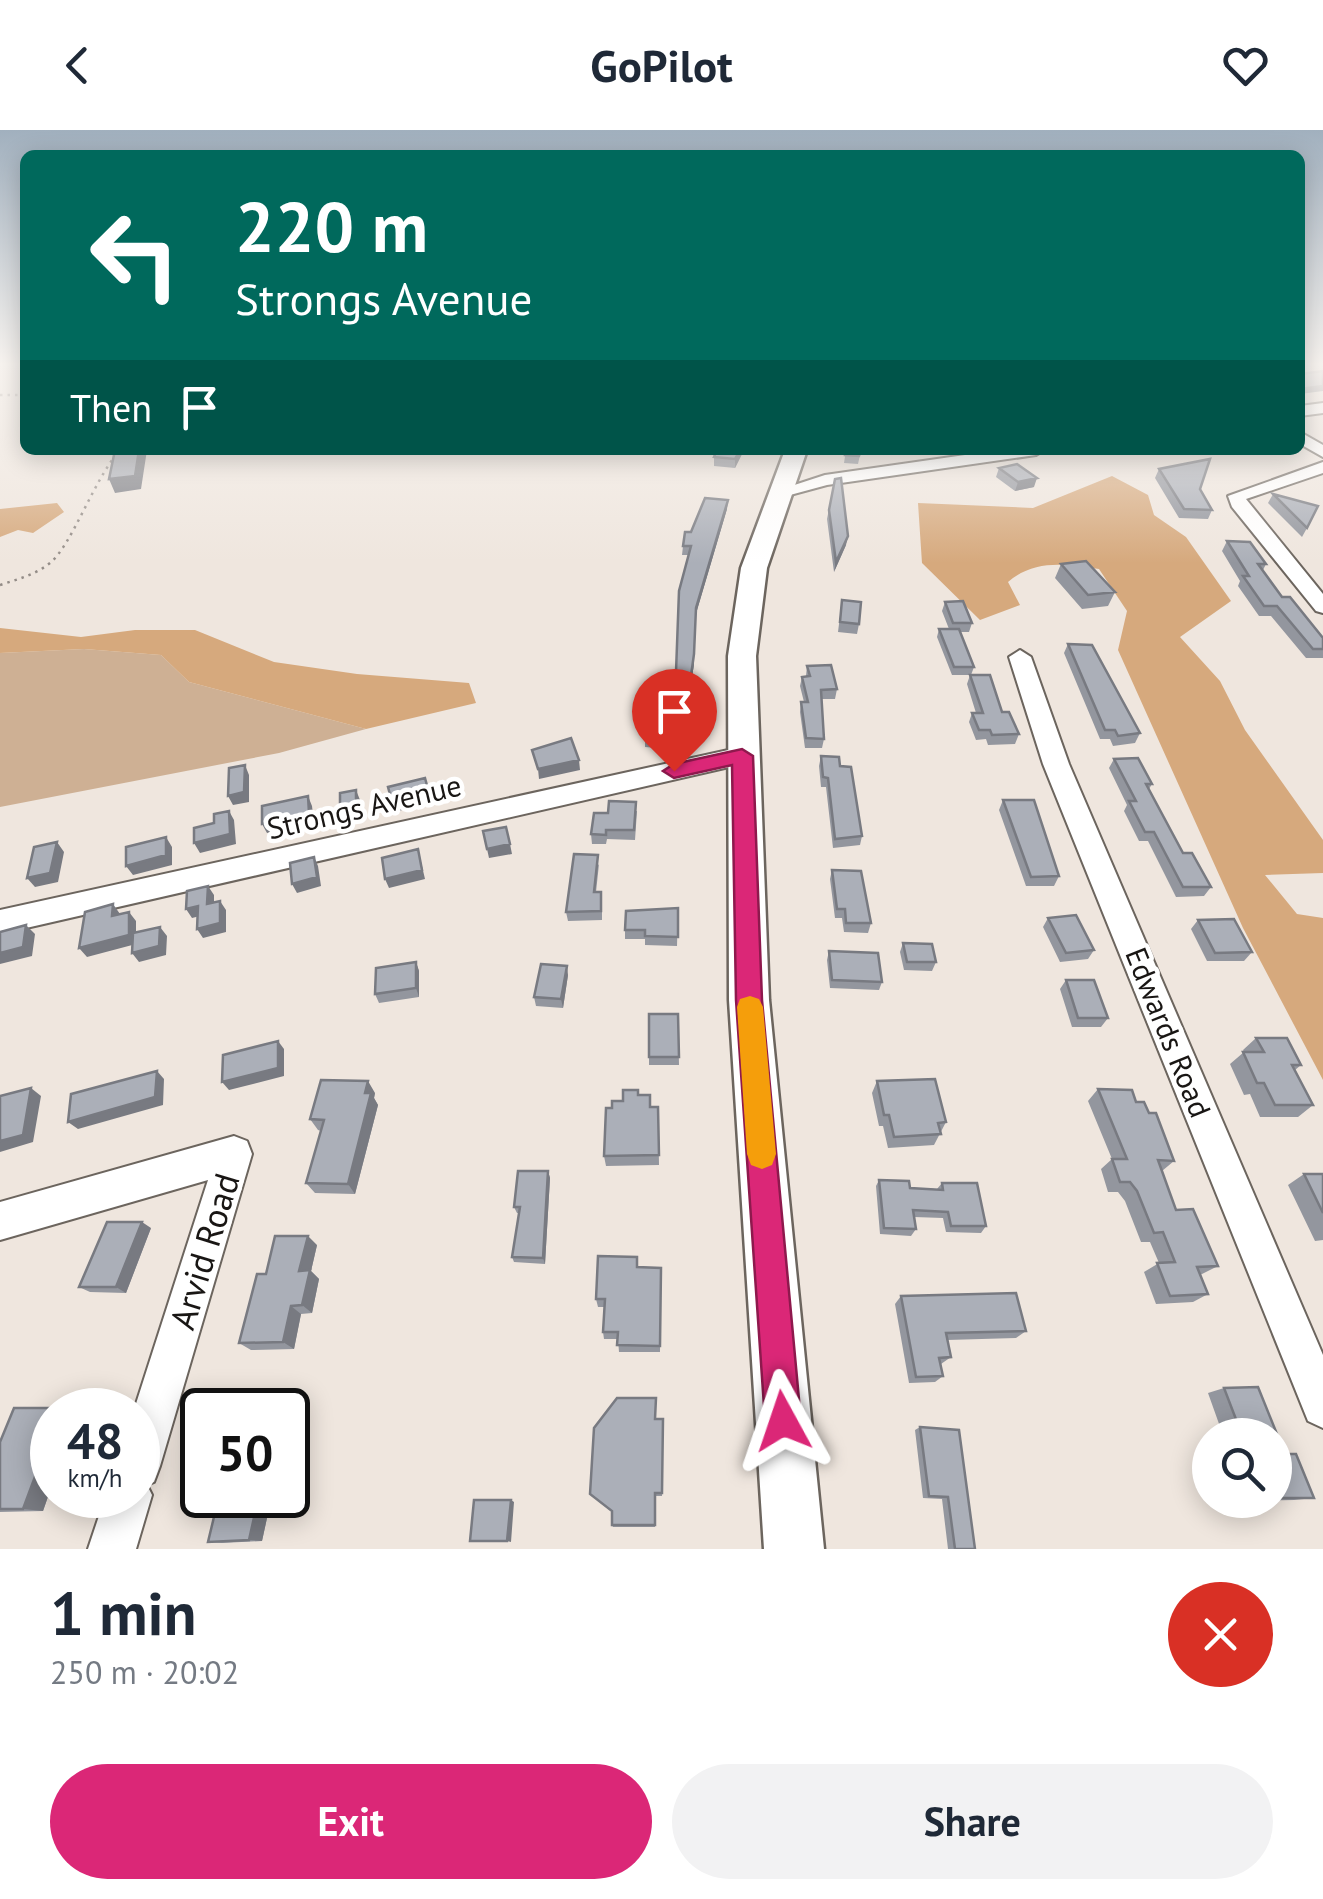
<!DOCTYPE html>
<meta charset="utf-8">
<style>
:root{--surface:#fff;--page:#f2f2f3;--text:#1f2937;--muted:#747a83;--accent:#db2777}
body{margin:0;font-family:"PT Sans",sans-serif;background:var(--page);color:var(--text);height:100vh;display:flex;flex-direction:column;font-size:38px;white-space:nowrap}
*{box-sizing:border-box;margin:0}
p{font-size:32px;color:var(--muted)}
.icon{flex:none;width:55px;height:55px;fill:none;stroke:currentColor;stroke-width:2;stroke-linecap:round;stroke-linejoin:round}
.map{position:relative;height:1419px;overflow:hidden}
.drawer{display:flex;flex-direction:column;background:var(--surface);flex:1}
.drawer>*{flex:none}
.banner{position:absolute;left:20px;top:20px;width:1285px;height:305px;border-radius:15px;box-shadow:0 5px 25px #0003;background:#00695c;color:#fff;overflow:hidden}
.fabs{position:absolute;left:1192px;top:1288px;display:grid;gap:20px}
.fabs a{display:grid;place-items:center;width:100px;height:100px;border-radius:50%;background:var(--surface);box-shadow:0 5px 25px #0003;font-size:50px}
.speed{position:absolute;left:30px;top:1258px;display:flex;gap:20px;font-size:50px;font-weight:700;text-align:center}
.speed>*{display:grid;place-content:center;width:130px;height:130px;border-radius:50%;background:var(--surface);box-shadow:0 5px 25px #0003;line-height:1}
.speed small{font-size:25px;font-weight:400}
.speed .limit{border:5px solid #111;border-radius:15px;background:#fff;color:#111}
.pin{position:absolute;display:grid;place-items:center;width:85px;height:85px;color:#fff;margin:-102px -42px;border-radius:50% 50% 50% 0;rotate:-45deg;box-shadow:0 0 10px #0007}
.pin .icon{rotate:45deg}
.me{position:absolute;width:110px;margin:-55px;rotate:355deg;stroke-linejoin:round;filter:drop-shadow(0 0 8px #0008)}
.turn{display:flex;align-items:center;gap:35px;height:210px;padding:0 50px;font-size:45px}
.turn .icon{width:130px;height:130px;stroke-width:2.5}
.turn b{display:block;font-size:70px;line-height:85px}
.then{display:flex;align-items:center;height:95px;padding:0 50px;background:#0003;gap:20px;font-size:38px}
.round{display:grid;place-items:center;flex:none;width:105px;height:105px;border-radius:52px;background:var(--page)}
.summary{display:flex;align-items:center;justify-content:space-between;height:170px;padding:0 50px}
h1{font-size:60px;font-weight:800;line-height:75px}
.cta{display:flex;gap:20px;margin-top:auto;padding:20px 50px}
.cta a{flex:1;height:115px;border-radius:60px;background:var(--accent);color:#fff;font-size:40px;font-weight:800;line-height:115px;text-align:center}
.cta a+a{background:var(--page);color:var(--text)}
header{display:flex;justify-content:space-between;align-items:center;height:130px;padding:0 50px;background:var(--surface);font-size:45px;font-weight:800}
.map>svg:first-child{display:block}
.green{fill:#ceb094}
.forest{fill:#d6a97d}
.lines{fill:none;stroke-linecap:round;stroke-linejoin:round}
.minor-casing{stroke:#6c655e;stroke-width:4}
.major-casing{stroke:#6c655e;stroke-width:5}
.path{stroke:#938c87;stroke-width:2.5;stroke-dasharray:2.5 5;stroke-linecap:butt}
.minor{fill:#fff;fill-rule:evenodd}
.major{fill:#fff;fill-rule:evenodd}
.wall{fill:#93969e}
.shaded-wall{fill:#787a81}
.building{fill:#abafb8;stroke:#787a81;stroke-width:2.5}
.route{fill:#db2777;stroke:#8e194d;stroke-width:2.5}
.slow{fill:#f59e0b}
.labels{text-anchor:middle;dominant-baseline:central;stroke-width:9;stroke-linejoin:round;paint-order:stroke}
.street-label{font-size:30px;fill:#191614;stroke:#fff}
.near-street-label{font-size:35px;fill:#191614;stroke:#fff}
</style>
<header><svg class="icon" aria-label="back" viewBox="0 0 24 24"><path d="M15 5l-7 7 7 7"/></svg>GoPilot<svg class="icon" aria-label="heart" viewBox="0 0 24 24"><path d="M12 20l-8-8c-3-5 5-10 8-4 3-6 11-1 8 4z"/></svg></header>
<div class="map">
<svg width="1323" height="1419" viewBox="0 0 1323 1419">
<rect width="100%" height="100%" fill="#efe6de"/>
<!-- green -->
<path class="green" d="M84,519l77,6 28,27 177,47 -87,24 -279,54v-154z"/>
<!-- forest -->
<path class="forest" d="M1112,346l36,19 6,20 32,22 45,64 -51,36 40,44 25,49 78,110v33l-58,2 32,39 26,4v162l-80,-152 -125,-278 9,-39 -28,-42c-34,-5 -64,-10 -91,13l12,23 -40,15 -58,-57 -4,-60 115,5z
M57,373l7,9 -31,21 -15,-3 -18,7v-28z
M0,498l81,9 54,-7h60l79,32 83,12 112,9 7,20 -110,26 -177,-47 -28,-27 -77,-6 -84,4z"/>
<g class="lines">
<!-- minor casing -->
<g class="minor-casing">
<path id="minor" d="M1323,273v10l-23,3v-10z
M1300,302l23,13v12l-23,-13z
M1000,320h44l-8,5 -209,30 -48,13 -9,-5 55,-18z
M1323,332v11l-77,26 77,95v19l-7,-2 -84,-104 -4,-11z
M1020,520l11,7 38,107 254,591v73l-15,-7 -265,-657 -34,-107z
M742,617l9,3 4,6 -4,6 -751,172v-24z
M234,1006l13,5 5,13 -92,312 -6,16 -7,3 5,10 -16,54h-48l18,-54h32v-85h-4l74,-230 -208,60v-38z"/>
</g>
<!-- major casing -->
<g class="major-casing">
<path id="major" d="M785,320h22l-40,118 -11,88 13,344 55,549h-60l-35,-549 -1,-344 13,-88z"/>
</g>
<!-- path -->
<path class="path" d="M0,265h25
M0,455c18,-6 35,-10 50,-22 22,-18 44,-84 70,-113"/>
<!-- minor -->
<use href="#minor" class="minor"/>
<!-- major -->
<use href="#major" class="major"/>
</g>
<!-- wall -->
<path class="wall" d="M744,320l-9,18 -21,-2v-9z
M846,320h15l-3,14 -14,-1z
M999,338l35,19 -19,4 -19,-14z
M1159,339l41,20 12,21 -4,9 -29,-1 -24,-40z
M835,349l11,66 -12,27 -7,-53z
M1273,364l34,34 -5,9 -34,-34z
M727,379l-32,108 -1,47 -13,86 -36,-3v-10l18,-17 4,-7 9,-41 13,-117h-7l1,-9 8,-14z
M1227,411l39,23 -3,6 19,27 41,41v20h-17l-35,-42h-12l-21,-30 2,-5 -18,-30z
M1061,434l54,28 -7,14 -26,3 -27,-31z
M842,470l17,24 -2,10 -19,-2z
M945,472l27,21 -3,9h-9l14,35 -3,8h-19l-15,-38 2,-8h10l-7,-18z
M1068,514l72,89 -5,10 -22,3 -3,-7h-10l-36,-86z
M807,536l30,23 -2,10h-14l3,40 -2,9h-17l-5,-36 1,-10h3l-4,-16 2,-9 4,-1z
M970,545l32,37 17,22 -4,10 -27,1 -2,-6 -10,1 -7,-18 3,-9h4l-9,-29z
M821,626l19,10 22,70 -2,9 -27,3 -7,-61h-5l-2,-21z
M1114,629l38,25 -3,5 34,64 28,34 -7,9 -28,1 -28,-56h-9l-15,-30 3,-6 -18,-37z
M1003,670l56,76 -5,10h-28l-27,-76z
M637,681l-2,29 -28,-1 -1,5h-14l-1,-10 17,-21z
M599,734l-3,28 6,9v19l-34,1 -2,-9z
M832,740l39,53 -3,10 -24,-1 -2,-14h-7l-5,-39z
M678,778l-1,38 -32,-1v-6h-20v-9z
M1048,788l46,32 -6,9 -28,3 -17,-35z
M1198,790l54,32 -8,9h-37l-16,-32z
M903,813l33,19 -4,9 -28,-1 -4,-18z
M829,821l53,31 -3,8 -49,-2 -3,-28z
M416,832l3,9v26l-40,6 -4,-9z
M568,845l-5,33 -27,-2 -2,-9z
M1066,850l42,38 -7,9h-29l-12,-38z
M649,884h29l1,51h-30z
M1256,908l45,27 -6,5 18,35 -15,12h-38l-10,-23 -6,1 -14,-31 14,-12 -1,-2z
M877,951l69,41 -12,23 -46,3 -5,-22h-4l-7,-33z
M1098,959l38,13 13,11 25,48 -12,10 14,39 42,56 -18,9 8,19 -15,8 -37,2 -12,-32 15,-9 -9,-21h-9l-16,-41 -7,-9h-10l-7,-23 11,-10 -24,-58z
M375,963l-1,5 4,7 -23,89 -40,-1 -9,-10 15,-52 -3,-1 -8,-11z
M638,965l12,12h8l1,58 -53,1 -2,-10 8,-48 11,-7z
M548,1041l2,7 -5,86 -31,-2 -2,-5 7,-44h-2l-3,-6z
M1304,1044h19v66l-8,1 -27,-56z
M879,1050l31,8 27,1 5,-6 44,43 -5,7 -35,-1 -3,-14 -29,-1 2,12 -5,7 -31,-2 -4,-48z
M151,1098l-25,65 -36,-1 -11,-5z
M317,1115l-6,26 8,8 -7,34 -11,1 -7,35 -43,1 -12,-7 27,-69z
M638,1137l23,1 -1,84h-41l-1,-13h-14l-1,-7 1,-25h-6l-2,-8z
M901,1166l125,35 -10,7 -69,2 4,17 -10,7 2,12 -8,6 -26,1 -14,-79z
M1258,1257l27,67h11l18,44 -20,2 -47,1 28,-1v-65h-52l-15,-42 16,-5z
M52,1280v75l-9,26 -43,1v-70z
M656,1289h7l-1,77h-7v31h-42l-1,-2v-13l-22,-18z
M920,1297l55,122h-27l-6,-50 -19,-1 -8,-68z
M272,1365l-10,46 -40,2 -14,-1 10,-44 -6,-2z"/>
<!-- shaded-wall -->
<path class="shaded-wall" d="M1323,256v5l-23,3v-5z
M139,320h8l-6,39 -26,4 -6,-14z
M740,320h4l-9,18v-9z
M1037,348l-3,9 -19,4 3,-9z
M728,370l-1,9 -32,108 1,-9z
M848,406l-2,9 -12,27 2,-10z
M694,524v10l-13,86 1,-10z
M579,630l1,10 -41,9 -1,-10z
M245,635l4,10v27l-16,3 -5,-9z
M356,660l4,10v22l-16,2 -4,-9z
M429,663l3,9 -37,10 -3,-10z
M308,666l4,10 2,17 -47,10 -5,-9z
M229,681l5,9 2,24 -36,9 -6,-10z
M166,707l6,10v18l-39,10 -7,-9z
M57,712l7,10 -6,30 -23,5 -8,-9z
M510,714l2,10 -23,4 -2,-9z
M418,719l7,30 -36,9 -4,-9z
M314,727l4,9 3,20 -24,7 -5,-9z
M208,756l6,9v18l-7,-9z
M220,771l6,9v22l-23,6 -6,-9z
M113,774l7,10 -8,2z
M198,776l6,9 -12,3 -6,-9z
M129,782l7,9v23l-49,13 -8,-9z
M26,795l9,9 -3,22 -32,8v-11z
M160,797l7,9 -1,19 -27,7 -7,-9z
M416,832l3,9v26l-3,-9z
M567,836l1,9 -5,33 -2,-9z
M278,911l6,8v27l-55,14 -7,-8z
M157,941l7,8 -1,26 -85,24 -10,-7z
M368,951l7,12 -1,5 4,7 -23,89 -7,-10z
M31,958l10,8 -8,46 -33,10v-11z
M548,1041l2,7 -5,86 -2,-6z
M142,1092l9,6 -25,65 -10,-6z
M308,1106l9,9 -6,26 8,8 -7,34 -10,-8 -3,-34z
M291,1176l10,8 -7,35 -11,-7z
M52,1301v54l-9,26 -20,-2z
M259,1365h13l-10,46 -13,-1z
M511,1370l3,2 -3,40 -4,-1z"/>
<!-- building -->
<path class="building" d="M1323,241v15l-23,3v-15z
M115,320h24l-4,26 -26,3z
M717,320h23l-5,9 -21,-2z
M846,320h15l-2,6 -14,-1z
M1210,329l-10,30 12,21 -28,-1 -25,-40z
M1017,334l20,14 -19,4 -19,-14z
M841,348l7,58 -12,26 -7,-52 6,-31z
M1273,364l45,12 -11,22z
M705,368l23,2 -32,108 -2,46 -12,86 -37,-3 3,-18 15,1 4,-7 9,-41 3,-81 12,-45h-8l2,-14h6z
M1227,411l23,1 16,22h-8l24,33h8l33,41v11h-10l-36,-43h-13l-21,-30h6z
M1086,431l29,31 -27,3 -27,-31z
M842,470l19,2 -2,22 -19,-2z
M963,471l9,22h-19l-8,-21z
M939,499h20l15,38h-20z
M1068,514l24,1 48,88 -22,3 -3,-6h-10z
M831,535l6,24 -16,1 3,49 -18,-1 -5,-36h7l-6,-25 8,-1 -3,-10z
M970,545h20l12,37h7l10,22 -27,1 -2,-5h-11l-7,-17h11z
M571,608l8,22 -41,9 -6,-19z
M821,626l18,1 1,9 11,1 11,69 -27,3 -7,-61 -5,-1z
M1138,628l14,26h-6l37,69h9l19,34h-28l-29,-55h-9l-16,-31h7l-22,-42z
M245,635l-1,27 -16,4 1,-28z
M425,648l4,15 -37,9 -4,-15z
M356,660v22l-16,3v-22z
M308,666l1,17 -47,11v-18z
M1003,670h31l25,76 -28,1z
M609,671l27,1 -2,28h-28v5l-15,-1 3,-21h14z
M229,681l1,23 -36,9v-15l20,-5v-9z
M506,697l4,17 -23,5 -4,-18z
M166,707v18l-40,11v-19z
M57,712l-7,31 -23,5 7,-31z
M418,719l4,21 -37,9 -3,-21z
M574,724l24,1 -4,37h7v19l-35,1z
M314,727l3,20 -25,7 -2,-21z
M832,740l29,1 10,52h-25l-1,-14h-8z
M208,756l-1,18 13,-3v22l-23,6 1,-23 -12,3 1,-18z
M113,774l-1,12 17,-4v23l-50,13 6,-36z
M678,778v29l-33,-1v-6h-20l1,-19z
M1076,785l18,35 -28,3 -18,-35z
M1234,789l18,33 -37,1 -17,-33z
M26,795l-3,22 -23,6v-21z
M160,797l-1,19 -27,7 1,-20z
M903,813l29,1 4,18h-29z
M829,821l49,2 4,29 -50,-2z
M416,832v26l-41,6 1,-26z
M541,834l26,2 -6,33 -27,-2z
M1066,850h28l14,38h-30z
M649,884h29l1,43h-30z
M1256,908h31l14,27h-9l21,40h-38l-11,-22h-7l-14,-31h21z
M278,911v27l-56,14 1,-27z
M157,941l-2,26 -87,25 3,-28z
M935,949l11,43 -8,1 3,11 -47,3 -5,-22h-5l-7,-34z
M321,950l47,1 -3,12h6l-23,91 -42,-1 18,-63 -14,-1z
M31,958l-8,47 -23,6v-45z
M1098,959l34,1 4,12h8l5,11h7l18,48 -16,-1 18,50 17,-1 25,57 -21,1 11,27 -38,2 -13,-33 18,-1 -12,-30 -9,1 -17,-42 -7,-9h-10l-8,-23h15z
M623,960h15v5h12v12h8l1,48 -55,1 2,-48h6v-7h11z
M518,1041h30l-5,87 -31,-1 8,-50h-6z
M1304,1044h19v39z
M879,1050l30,1 1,7 33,2 -1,-7h35l9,43h-35l-3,-14 -35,-2 3,19 -32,-1z
M107,1092h35l-26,65h-37z
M275,1106h33l-9,35 11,-1 -8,35 -11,1 -8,36 -44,1 18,-69h9z
M598,1126l39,1v10l24,1 -1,78 -43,-1 1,-13h-15l2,-33h-9z
M1016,1163l10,38 -80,2 5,24 -12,1 4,18 -27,1 -15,-81z
M1258,1257l27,67h11l18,44h-39v-63h-33l-18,-47z
M617,1268h39l-1,21h8l-1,74h-7v32h-43v-14l-22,-17 4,-66z
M14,1278h47v2h-9v21l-29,78h-23v-67z
M920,1297l39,3 16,119h-20l-7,-52 -19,-1z
M213,1365h46l-10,45 -41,2 11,-46h-7z
M474,1370h37l-4,41h-37z"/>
<!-- sky -->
<linearGradient id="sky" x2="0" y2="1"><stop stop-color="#a1b0be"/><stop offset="0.54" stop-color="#f8f4f0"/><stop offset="1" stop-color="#f8f4f0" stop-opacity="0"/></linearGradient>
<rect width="1323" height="433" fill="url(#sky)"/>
<!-- route -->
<path class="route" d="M742,619l11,7 9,244 39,421 -5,13 -13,5 -13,-5 -5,-13 -29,-421 -4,-235 -58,13 -11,-7 11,-7z"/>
<!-- slow -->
<path class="slow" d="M750,866l9,3 4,8 13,147 -4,11 -10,4 -11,-4 -4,-11 -10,-147 3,-8z"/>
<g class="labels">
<!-- street labels -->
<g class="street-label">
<text transform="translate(364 676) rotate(-13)">Strongs Avenue</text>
<text transform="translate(1169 902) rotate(68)">Edwards Road</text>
</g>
<!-- near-street labels -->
<g class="near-street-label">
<text transform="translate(204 1121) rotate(-73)">Arvid Road</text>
</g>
</g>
</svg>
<div class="fabs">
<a><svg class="icon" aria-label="search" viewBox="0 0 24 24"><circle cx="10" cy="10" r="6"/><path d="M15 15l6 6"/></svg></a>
</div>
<div class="speed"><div>48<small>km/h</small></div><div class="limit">50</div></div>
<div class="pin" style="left:674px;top:641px;background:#d93025"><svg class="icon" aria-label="arrive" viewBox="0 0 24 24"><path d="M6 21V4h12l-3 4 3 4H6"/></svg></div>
<svg class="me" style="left:783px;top:1291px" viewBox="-20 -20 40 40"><path d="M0-17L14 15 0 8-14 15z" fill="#db2777" stroke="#fff" stroke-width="4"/></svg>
<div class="banner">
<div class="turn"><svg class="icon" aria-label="left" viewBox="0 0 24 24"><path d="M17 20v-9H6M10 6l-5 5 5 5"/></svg><div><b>220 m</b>Strongs Avenue</div></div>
<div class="then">Then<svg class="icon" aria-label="arrive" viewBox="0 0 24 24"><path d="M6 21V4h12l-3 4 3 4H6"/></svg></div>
</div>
</div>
<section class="drawer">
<div class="summary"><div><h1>1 min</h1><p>250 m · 20:02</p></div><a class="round" style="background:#d93025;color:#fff"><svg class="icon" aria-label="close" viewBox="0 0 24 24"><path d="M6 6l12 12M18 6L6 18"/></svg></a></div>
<div class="cta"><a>Exit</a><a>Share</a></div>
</section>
